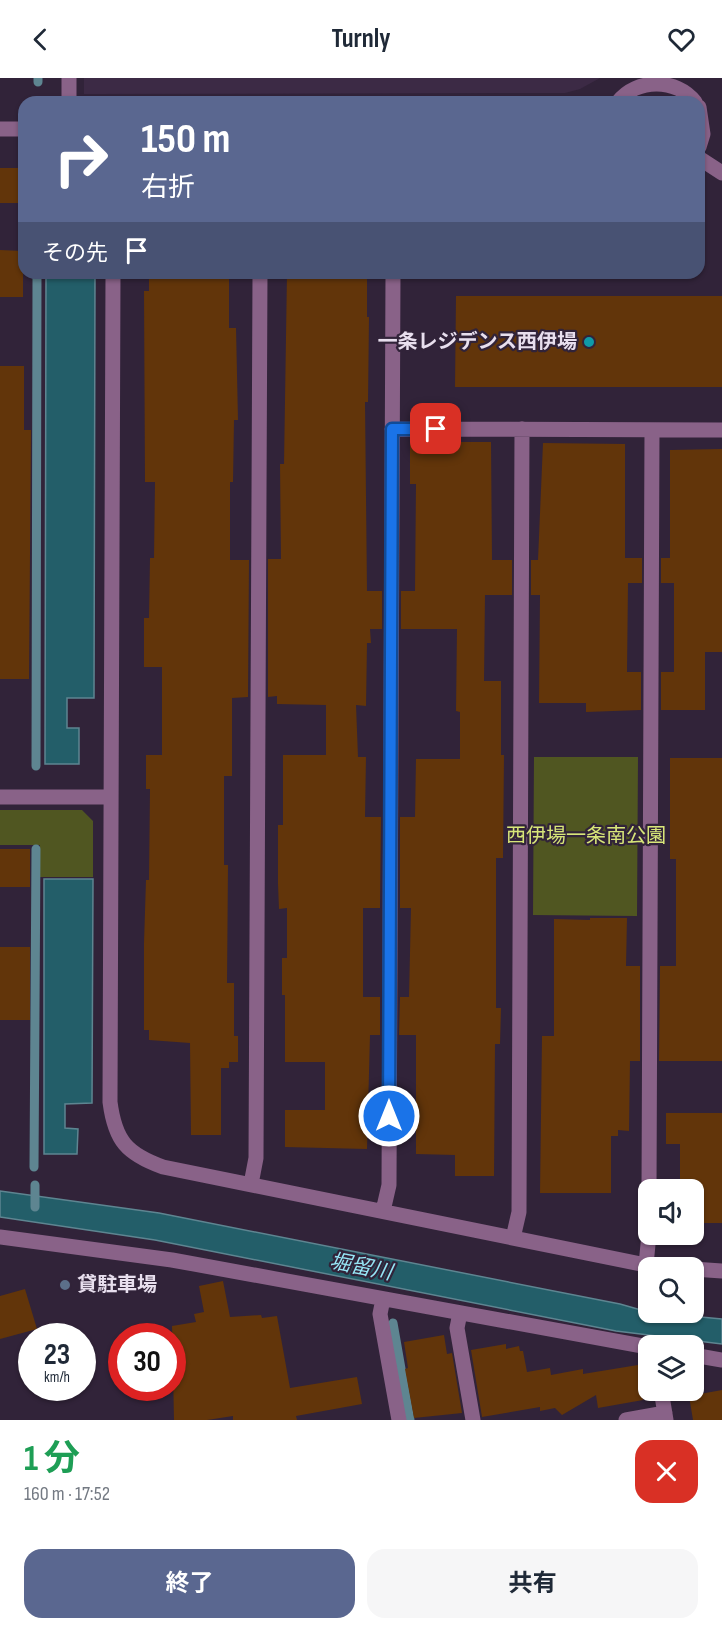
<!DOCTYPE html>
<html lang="ja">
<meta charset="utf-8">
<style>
:root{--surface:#fff;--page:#f6f6f7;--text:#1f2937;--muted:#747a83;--accent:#5a6790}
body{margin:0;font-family:"Sofia Sans Condensed","Noto Sans JP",sans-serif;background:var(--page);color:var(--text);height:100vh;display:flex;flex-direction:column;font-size:22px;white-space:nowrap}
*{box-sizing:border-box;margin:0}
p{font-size:20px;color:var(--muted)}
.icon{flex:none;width:33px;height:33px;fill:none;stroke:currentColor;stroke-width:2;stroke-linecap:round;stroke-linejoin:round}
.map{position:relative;height:1342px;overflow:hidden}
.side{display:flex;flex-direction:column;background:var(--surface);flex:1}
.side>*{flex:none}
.top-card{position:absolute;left:18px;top:18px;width:687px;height:183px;border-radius:18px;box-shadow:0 2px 4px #0004;background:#5a6790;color:#fff;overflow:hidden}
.buttons{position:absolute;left:638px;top:1101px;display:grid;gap:12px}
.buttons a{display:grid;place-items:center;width:66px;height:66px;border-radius:12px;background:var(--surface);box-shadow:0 2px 4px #0004;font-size:30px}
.speed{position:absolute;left:18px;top:1245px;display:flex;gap:12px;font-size:30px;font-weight:700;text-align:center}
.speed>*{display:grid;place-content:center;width:78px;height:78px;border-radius:50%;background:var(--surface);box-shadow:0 2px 4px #0004;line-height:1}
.speed small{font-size:15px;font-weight:400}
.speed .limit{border:9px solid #d22;background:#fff;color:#111}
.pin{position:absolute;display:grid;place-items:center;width:51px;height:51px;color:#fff;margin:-26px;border-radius:12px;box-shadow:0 3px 9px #0006}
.me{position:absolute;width:66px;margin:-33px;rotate:0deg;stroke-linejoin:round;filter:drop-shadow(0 0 4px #0008)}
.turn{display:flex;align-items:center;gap:21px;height:126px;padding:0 24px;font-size:27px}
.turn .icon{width:78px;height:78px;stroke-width:2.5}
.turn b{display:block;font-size:42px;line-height:51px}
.then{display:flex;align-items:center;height:57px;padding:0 24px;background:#0003;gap:12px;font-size:22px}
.round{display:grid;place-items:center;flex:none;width:63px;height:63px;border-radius:18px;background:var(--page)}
.overview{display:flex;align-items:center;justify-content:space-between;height:102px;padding:0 24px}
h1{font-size:36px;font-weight:700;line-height:45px;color:#1e9e55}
.primary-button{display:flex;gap:12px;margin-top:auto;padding:12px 24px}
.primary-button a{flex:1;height:69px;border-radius:18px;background:var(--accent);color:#fff;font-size:24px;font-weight:700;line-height:69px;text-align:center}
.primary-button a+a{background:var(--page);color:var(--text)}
header{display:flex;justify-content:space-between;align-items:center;height:78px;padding:0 24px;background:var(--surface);font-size:27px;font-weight:700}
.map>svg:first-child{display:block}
.built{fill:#3c2a45}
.green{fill:#505621}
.water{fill:#235e69;stroke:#5e8591;stroke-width:1.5}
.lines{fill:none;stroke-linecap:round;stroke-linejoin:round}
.stream{stroke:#5e8591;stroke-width:9}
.building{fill:#62350a}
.minor{stroke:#896288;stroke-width:15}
.route-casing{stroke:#114b97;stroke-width:15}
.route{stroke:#1a73e8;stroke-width:10}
.culture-dot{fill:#0f9aa8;stroke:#312339;stroke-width:2}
.service-dot{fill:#5c6f8a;stroke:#312339;stroke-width:2}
.labels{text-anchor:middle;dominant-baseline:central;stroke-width:4.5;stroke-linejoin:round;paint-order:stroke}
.poi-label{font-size:20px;font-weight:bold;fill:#e8dfee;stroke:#312339;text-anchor:end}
.park-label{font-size:20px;fill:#d8e679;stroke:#312339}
.water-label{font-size:21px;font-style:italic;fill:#96e5f5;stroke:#312339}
</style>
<header><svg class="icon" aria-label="back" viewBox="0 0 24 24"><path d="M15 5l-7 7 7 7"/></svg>Turnly<svg class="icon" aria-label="heart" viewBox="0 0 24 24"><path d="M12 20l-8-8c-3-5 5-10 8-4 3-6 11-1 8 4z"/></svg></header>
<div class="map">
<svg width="722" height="1342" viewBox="0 0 722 1342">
<rect width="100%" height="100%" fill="#312339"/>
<!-- built -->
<path class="built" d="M84,0h516l-20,11 -15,4 -481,1z"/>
<!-- green -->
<path class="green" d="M534,679h104l-1,159 -104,-1z
M0,732h82l11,11v56h-53v-32h-40z"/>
<!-- water -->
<path class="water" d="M46,195h49l-1,425h-27v30h12v36h-34z
M44,801h49l-1,224 -27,1v24l13,1 -1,25h-33z
M0,1113l159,22 461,91 28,8 74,7v25l-106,-13 -461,-91 -155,-23z"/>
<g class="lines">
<!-- stream -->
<path class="stream" d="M38,4v-4
M36,688l1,-493
M34,1089l2,-318
M35,1129v-22
M393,1245l17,97"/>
</g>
<!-- building -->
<path class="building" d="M0,90h24v35h-24z
M0,172l23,1v46h-23z
M149,195h80v55h7l2,92h-4l-1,62h-3v78h19l-1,137 -16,1v78h-8v89h4l-1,118h7v53h4v26h-9v6h-8v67h-30l-1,-92 -41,-3v-10h-5v-87l2,-63h3l1,-91h-4v-34h16v-88h-18v-49h5l1,-60h4l1,-76h-10l-1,-191h5z
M287,195h80v44h2l-1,85h-3l2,189h15v38h-12l1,14h-4l-1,63 -10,-1 2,52h8l-1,60h16l-1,91h-17v89h17v38h-10l-3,114 -82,-2v-37h40v-48h-40v-67h-3v-37h5v-50l-8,1 -1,-25v-59h5v-70h43v-50l-49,-1v-8l-9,1v-138h13l-1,-95h4z
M456,218h266v91h-267z
M0,288h24v64h7l-2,249h-29z
M458,364h33l1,118h20v35h-27l-1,86h17v74h3l-1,103h-7v150h5l-1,36h-5l-1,132h-39v-21l-39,-1v-119h-17l1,-38h9l2,-89h-11v-91h15l1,-58h44v-47l-4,-1 1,-82h-56v-38h14l1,-107h-6v-40z
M543,365l82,1v114h17v25h-14l-1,89h14v38l-55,2v-9h-47l1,-108h-9v-35h7z
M722,371v203h-17v58h-44v-38h13v-89h-13v-25h9v-108z
M670,680h52v303h-63l1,-95h16v-107h-6z
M0,771h30v38h-30z
M590,840h37l-1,48h14v95h-10l-1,70 -11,-1v6h-7v57h-71l2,-157h12v-117l36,1z
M0,869h30v73h-30z
M666,1035h56v110h-29v-33h-13v-46h-14z
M223,1203l7,36 31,-2 1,3 15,-2 13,72 67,-11 5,27 -66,12 1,4h-64v-4l-26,4h-33l-2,-94 24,-4 -2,-8 10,-2 -5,-26z
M25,1211l12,40 -37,10v-43z
M444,1257l3,19 5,-1 10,60 -48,5 -9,-49 3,-1 -4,-26z
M506,1266v5l13,-3 1,5h3l4,21 23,-4 1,7 32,-6v5l61,-10 -6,6 5,30 -45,8 -2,-13 -34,20 -7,-7 -15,3v-4l-58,10 -11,-67z
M722,1312v30h-29l-4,-24z"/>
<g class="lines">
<!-- minor -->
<path class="minor" d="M69,24v-24
M618,24c18,-24 59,-24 77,0
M699,29l4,27 -4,13
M0,51h24
M699,80l23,15
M113,195l-3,829c5,39 17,52 53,65l483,98 34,3
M392,351l330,1
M0,719h111
M251,1106l5,-26 4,-885
M649,1112l3,-760
M383,1133l6,-26 4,-912
M0,1159l172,23 476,87
M513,1160l6,-26 3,-783
M646,1187l3,-31
M693,1191l29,2
M383,1221l-3,15 19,106
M460,1235l-3,15 16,92
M693,1277l29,5
M661,1312l5,30
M626,1342l39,-7"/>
</g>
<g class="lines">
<!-- route casing -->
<g class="route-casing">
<path id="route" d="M389,1038l3,-687h44"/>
</g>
<!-- route -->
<use href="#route" class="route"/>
</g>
<!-- markers -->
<circle class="culture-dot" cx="589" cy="264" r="6"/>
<circle class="service-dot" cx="65" cy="1207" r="6"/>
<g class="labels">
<!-- poi labels -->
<g class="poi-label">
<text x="577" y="264">一条レジデンス西伊場</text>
<text x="77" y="1207" text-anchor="start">貸駐車場</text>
</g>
<!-- park labels -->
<g class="park-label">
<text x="586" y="758">西伊場一条南公園</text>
</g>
<!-- water labels -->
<g class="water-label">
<text transform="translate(361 1189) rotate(11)">堀留川</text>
</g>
</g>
</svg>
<div class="buttons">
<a><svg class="icon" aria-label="sound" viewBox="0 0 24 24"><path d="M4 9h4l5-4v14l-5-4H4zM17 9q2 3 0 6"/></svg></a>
<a><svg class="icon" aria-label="search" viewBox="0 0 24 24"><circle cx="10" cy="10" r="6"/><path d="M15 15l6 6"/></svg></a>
<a><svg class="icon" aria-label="layers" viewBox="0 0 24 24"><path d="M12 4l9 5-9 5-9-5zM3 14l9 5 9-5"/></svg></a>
</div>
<div class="speed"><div>23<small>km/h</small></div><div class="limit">30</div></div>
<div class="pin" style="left:436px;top:351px;background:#d93025"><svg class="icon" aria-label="arrive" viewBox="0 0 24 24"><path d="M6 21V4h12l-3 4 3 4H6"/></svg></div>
<svg class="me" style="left:389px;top:1038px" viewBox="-20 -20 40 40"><circle r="17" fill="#1a73e8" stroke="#fff" stroke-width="3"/><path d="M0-11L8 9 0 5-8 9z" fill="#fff"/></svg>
<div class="top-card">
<div class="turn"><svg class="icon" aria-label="right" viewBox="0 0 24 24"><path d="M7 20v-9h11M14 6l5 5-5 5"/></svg><div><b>150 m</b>右折</div></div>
<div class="then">その先<svg class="icon" aria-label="arrive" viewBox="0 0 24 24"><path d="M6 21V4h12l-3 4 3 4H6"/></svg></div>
</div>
</div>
<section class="side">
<div class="overview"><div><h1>1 分</h1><p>160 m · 17:52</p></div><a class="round" style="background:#d93025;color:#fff"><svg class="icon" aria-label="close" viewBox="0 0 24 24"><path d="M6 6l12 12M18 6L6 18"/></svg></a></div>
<div class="primary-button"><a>終了</a><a>共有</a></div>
</section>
